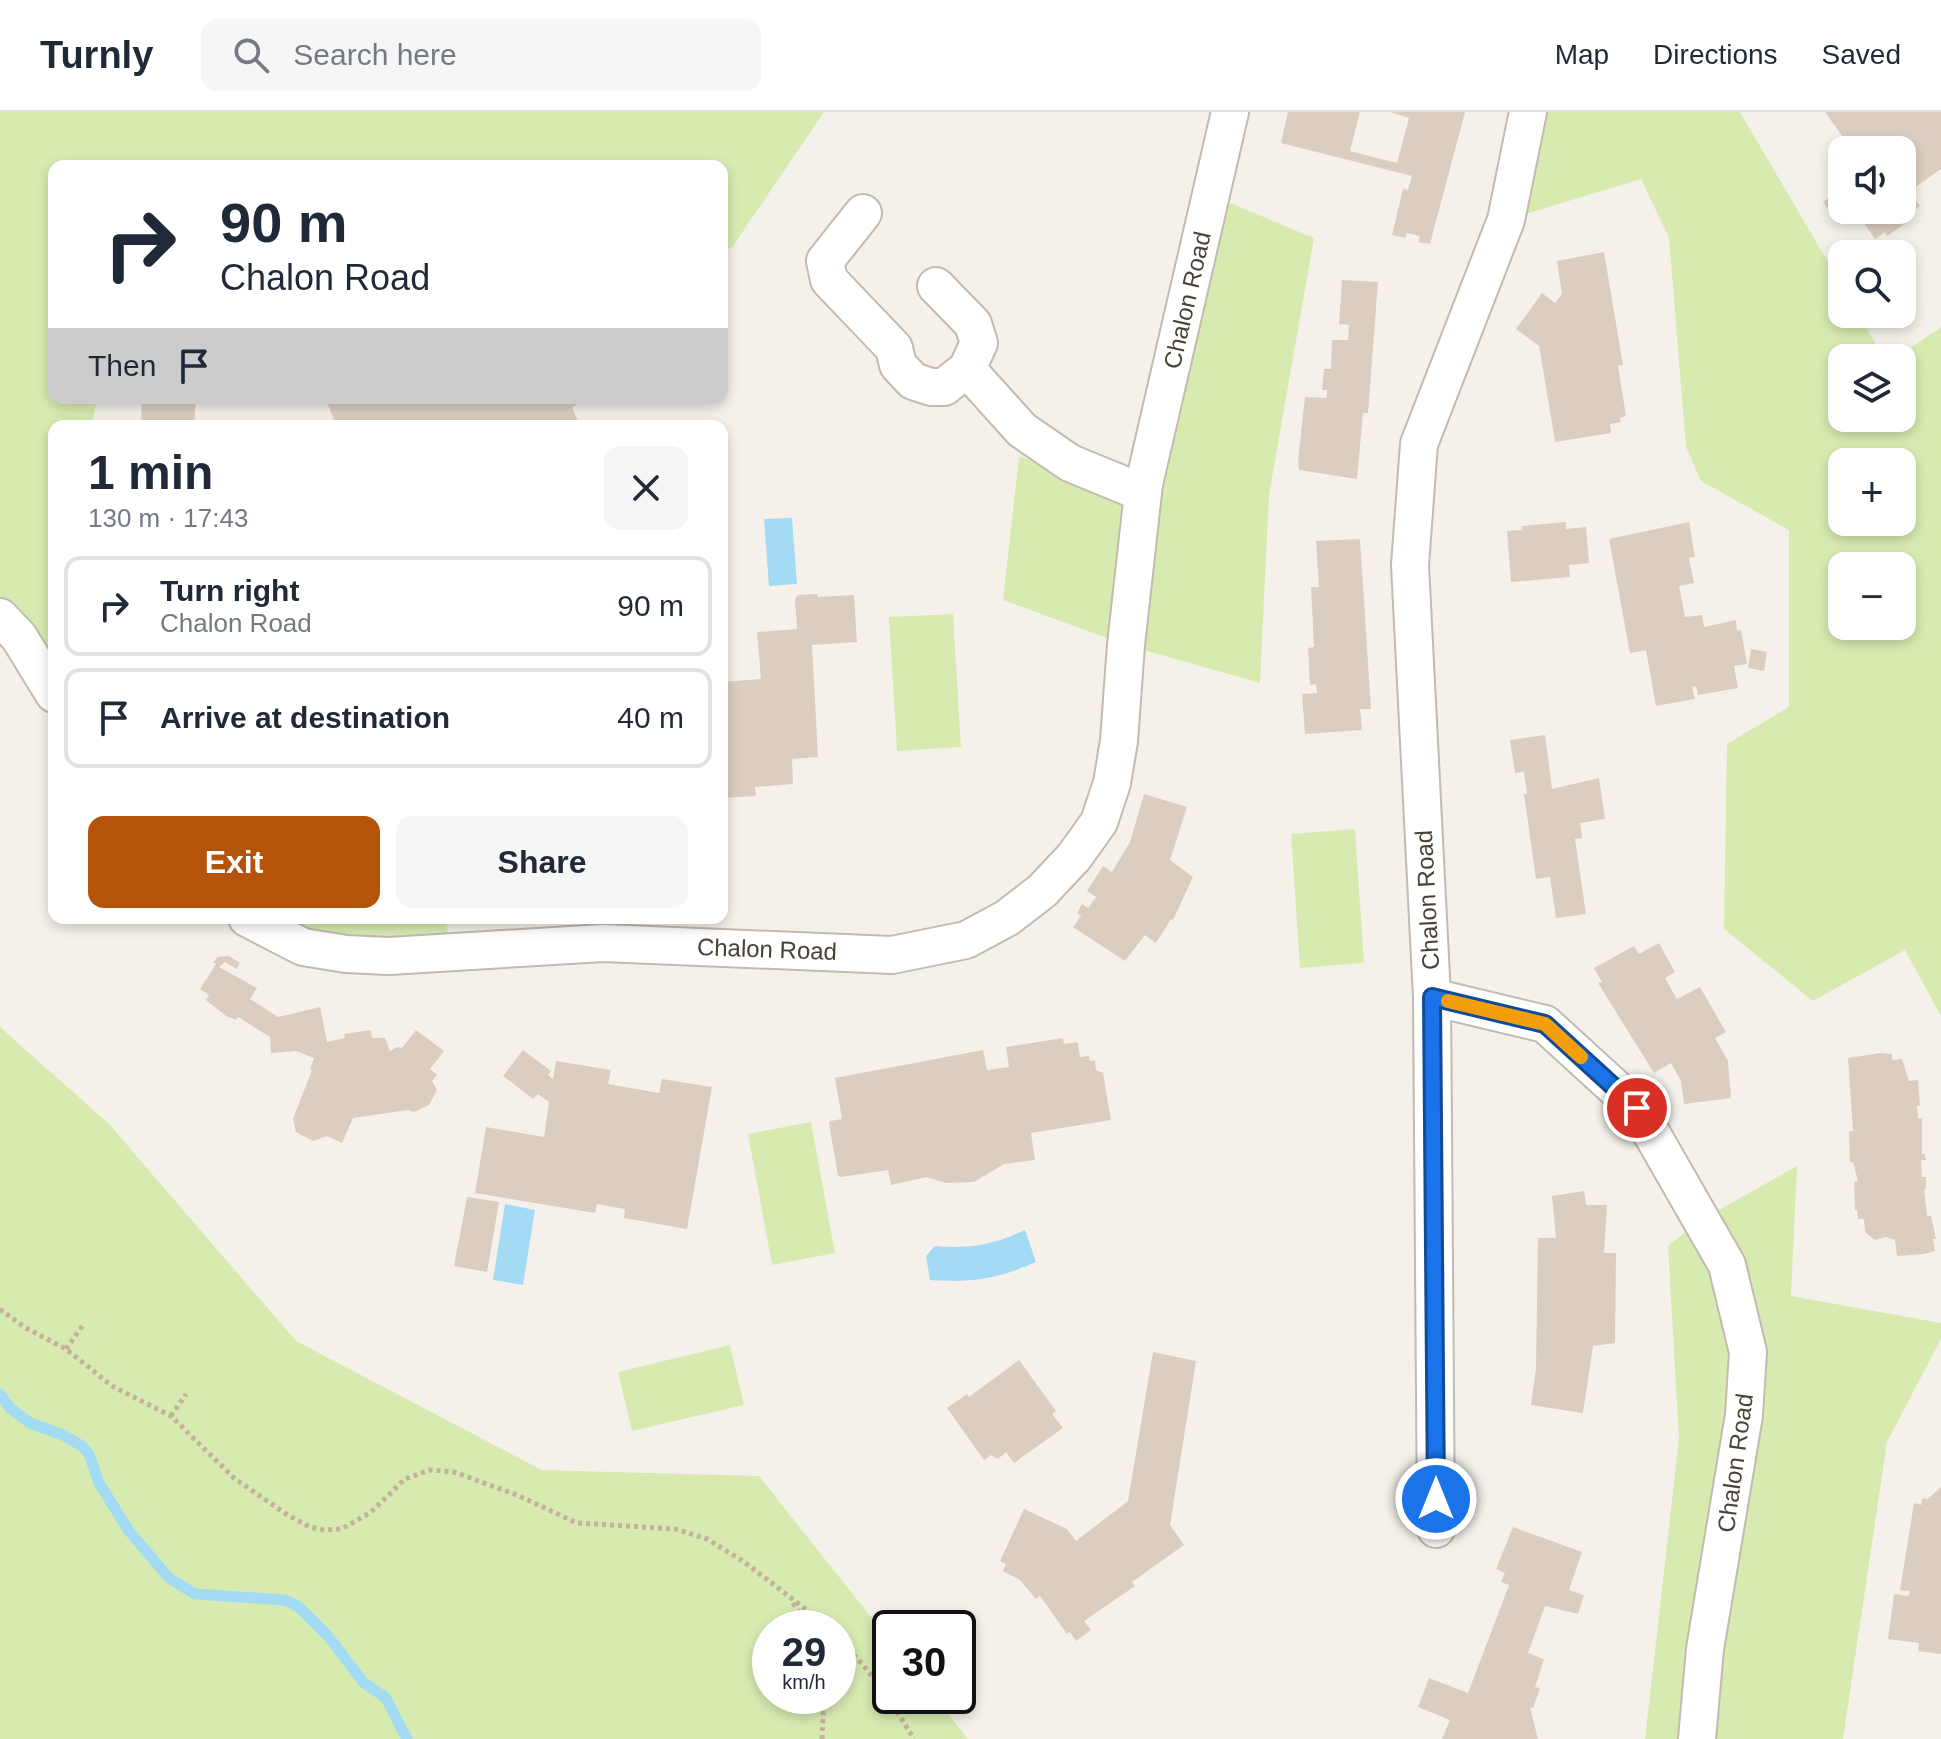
<!DOCTYPE html>
<meta charset="utf-8">
<style>
:root{--surface:#fff;--page:#f6f6f7;--text:#1f2937;--muted:#747a83;--line:#e0e1e3;--accent:#b45309}
body{margin:0;font-family:Arial,sans-serif;background:var(--page);color:var(--text);height:100vh;display:flex;flex-direction:column;font-size:30px;white-space:nowrap}
*{box-sizing:border-box;margin:0}
p{font-size:26px;color:var(--muted)}
.icon{flex:none;width:44px;height:44px;fill:none;stroke:currentColor;stroke-width:2;stroke-linecap:round;stroke-linejoin:round}
.map{position:relative;flex:1;overflow:hidden}
.side{position:absolute;left:48px;top:308px;width:680px;height:504px;display:flex;flex-direction:column;background:var(--surface);border-radius:16px;box-shadow:0 4px 12px #0003}
.side>*{flex:none}
.banner{position:absolute;left:48px;top:48px;width:680px;height:244px;border-radius:16px;box-shadow:0 4px 12px #0003;background:#fff;color:var(--text);overflow:hidden}
.fabs{position:absolute;left:1828px;top:24px;display:grid;gap:16px}
.fabs a{display:grid;place-items:center;width:88px;height:88px;border-radius:16px;background:var(--surface);box-shadow:0 4px 12px #0003;font-size:40px}
.speed{position:absolute;left:752px;top:1498px;display:flex;gap:16px;font-size:40px;font-weight:700;text-align:center}
.speed>*{display:grid;place-content:center;width:104px;height:104px;border-radius:50%;background:var(--surface);box-shadow:0 4px 12px #0003;line-height:1}
.speed small{font-size:20px;font-weight:400}
.speed .limit{border:4px solid #111;border-radius:12px;background:#fff;color:#111}
.pin{position:absolute;display:grid;place-items:center;width:68px;height:68px;color:#fff;margin:-34px;border:4px solid #fff;border-radius:50%;box-shadow:0 2px 8px #0007}
.me{position:absolute;width:88px;margin:-44px;rotate:0deg;stroke-linejoin:round;filter:drop-shadow(0 0 6px #0008)}
.turn{display:flex;align-items:center;gap:28px;height:168px;padding:0 40px;font-size:36px}
.turn .icon{width:104px;height:104px;stroke-width:2.5}
.turn b{display:block;font-size:56px;line-height:68px}
.then{display:flex;align-items:center;height:76px;padding:0 40px;background:#0003;gap:16px;font-size:30px}
.round{display:grid;place-items:center;flex:none;width:84px;height:84px;border-radius:16px;background:var(--page)}
.headline{display:flex;align-items:center;justify-content:space-between;height:136px;padding:0 40px}
h1{font-size:48px;font-weight:800;line-height:60px}
.cta{display:flex;gap:16px;margin-top:auto;padding:16px 40px}
.cta a{flex:1;height:92px;border-radius:16px;background:var(--accent);color:#fff;font-size:32px;font-weight:800;line-height:92px;text-align:center}
.cta a+a{background:var(--page);color:var(--text)}
ul{padding:0;list-style:none}
li{display:flex;align-items:center;gap:24px;height:100px;margin:0 16px 12px;padding:0 24px;border:4px solid var(--line);border-radius:16px}
li div{flex:1}
li b{display:block;font-size:30px}
li em{font-style:normal}
header{display:flex;align-items:center;gap:48px;box-sizing:border-box;height:112px;padding:0 40px;background:var(--surface);border-bottom:2px solid var(--line)}
header strong{font-size:38px}
nav{display:flex;gap:44px;margin-inline-start:auto;font-size:28px}
.search{width:560px;height:72px;background:var(--page);display:flex;align-items:center;gap:20px;box-sizing:border-box;padding:0 28px;border-radius:16px;color:var(--muted);font-size:30px}
.map>svg:first-child{display:block}
.green{fill:#d7ebb1;fill-rule:evenodd}
.water{fill:#a4dbf4}
.lines{fill:none;stroke-linecap:round;stroke-linejoin:round}
.stream{stroke:#a4dbf4;stroke-width:11}
.building{fill:#dbcec1}
.minor-casing{stroke:#c4baaf;stroke-width:40}
.path{stroke:#c4b29c;stroke-width:5;stroke-dasharray:4 4;stroke-linecap:butt}
.minor{stroke:#fff;stroke-width:36}
.route-casing{stroke:#114b97;stroke-width:20}
.route{stroke:#1a73e8;stroke-width:14}
.slow{stroke:#f59e0b;stroke-width:14}
.labels{text-anchor:middle;dominant-baseline:central;stroke-width:6;stroke-linejoin:round;paint-order:stroke}
.street-label{font-size:24px;fill:#4a4137;stroke:#fff}
</style>
<header>
<strong>Turnly</strong>
<div class="search"><svg class="icon" aria-label="search" viewBox="0 0 24 24"><circle cx="10" cy="10" r="6"/><path d="M15 15l6 6"/></svg>Search here</div>
<nav><a>Map</a><a>Directions</a><a>Saved</a></nav>
</header>
<div class="map">
<svg width="1941" height="1627" viewBox="0 0 1941 1627">
<rect width="100%" height="100%" fill="#f5f1ea"/>
<!-- green -->
<path class="green" d="M0,0h824l-91,134 -11,7v-87h-668v232h43l-5,28h-38v268l-54,-77z
M1528,0h212l102,174v28h16l26,44h-42v60h60v-60h-6l45,-31v689l-36,-66 -92,51 -89,-72 3,-185 62,-37v-177l-88,-49 -15,-34 -17,-209 -28,-59 -135,41zM1842,350h60v60h-60zM1842,454h60v60h-60z
M1211,83l103,43 -45,257 -9,188 -134,-38 -123,-45 16,-143 125,27z
M953,502l8,133 -64,4 -8,-134z
M1355,717l9,134 -64,5 -9,-134z
M247,806h200l1,34 -25,1z
M0,915l109,97 187,217 246,129 217,6 131,165v55h44l34,43h-968zM838,1516v68h-68v-68z
M811,1010l24,131 -63,12 -24,-131z
M1797,1054l-6,130 150,27v16l-54,103 -44,297h-198l34,-300 -11,-193 33,-26z
M730,1233l14,60 -112,26 -14,-59z"/>
<!-- water -->
<path class="water" d="M792,406l5,66 -28,2 -5,-67z
M505,1092l30,6 -12,75 -30,-5z
M1025,1118l11,32c-39,17 -63,21 -106,18l-4,-24 9,-10c34,3 58,-1 90,-16z"/>
<g class="lines">
<!-- stream -->
<path class="stream" d="M0,1282l10,14 20,15 33,12 19,11 7,8 10,29 30,48 40,47 26,16 90,6 14,7 29,29 35,46 23,16 21,41"/>
</g>
<!-- building -->
<path class="building" d="M1288,0h72l-10,39 47,12 12,-45 -19,-6h75l-35,132 -12,-2 2,-6 -13,-3 -2,5 -13,-3 11,-46 5,1 4,-14 -131,-33z
M1825,0h116v57l-31,22 10,15 -17,12 3,5 -19,13 -2,-4 -10,7 -20,-29h47v-60h-50z
M1842,69v29h12l-15,14 -16,-22 18,-13 -3,-5z
M1604,140l19,113 -5,1 8,50 -6,2 1,4 -11,2 1,9 -56,9 -16,-96 -23,-17 26,-36 13,10 7,-9 -5,-33z
M1342,168l36,2 -10,131h-5l-6,66 -58,-9 -1,-10 7,-63 22,1v-8h-5l2,-21h7l1,-29h16l1,-15 -10,-1z
M142,286h54l-2,28h-53z
M325,286h141l2,4 10,-4h96l3,7 -5,2 8,19h-243z
M1566,410v7l20,-2 3,36 -20,2 1,12 -59,5 -4,-51 15,-1v-4z
M1689,410l6,35 -6,1 5,25 -15,3 6,31 17,-2 2,12 32,-7 1,11 4,-1 6,34 -13,2 4,22 -40,7 -2,-9 -4,1 3,12 -39,7 -10,-56 -16,3 -21,-114z
M1360,427l11,170h-11l2,21 -57,4 -3,-40 15,-1 -1,-9 -6,1 -2,-37 6,-1 -3,-60h8l-3,-46z
M817,482l1,3 36,-2 3,47 -45,3 6,112 -26,2 1,25 -38,3 1,9 -34,2v-116l39,-3 -4,-47 40,-3 -2,-30 3,-4z
M1751,537l16,3 -3,19 -16,-3z
M1545,623l7,54 47,-11 6,41 -25,4 2,15 -7,1 11,75 -30,4 -6,-41 -14,2 -12,-85h3l-3,-22 -9,1 -5,-33z
M1144,682l43,13 -17,53 23,17 -20,43 -2,-1 -15,24 -11,-8 -20,26 -52,-34 8,-11 -4,-3 5,-9 6,4 8,-11 -9,-6 16,-25 9,6 18,-30z
M1659,831l16,29 -10,6 12,21 23,-12 26,45 -11,6 13,23 3,37 -47,6 -3,-23 -10,-18 -17,10 -56,-90 4,-1 -8,-14 40,-22 5,8z
M229,844l11,7 -3,6 -12,-7 -6,5 38,21 -7,11 28,18 42,-10 7,35 18,-4 -1,-4 27,-4 1,8h13l5,13 7,-4 5,1 14,-18 28,21 -14,18 7,6 -5,6 5,9 -8,15 -15,7 -6,-2 -55,8 -11,25 -15,-7 -14,5 -17,-9 -3,-13 19,-49 -2,-1 4,-11 -18,-7 -25,2 -1,-16 -32,-20 -2,3 -10,-4 -20,-16 3,-5 -9,-6 16,-25 -3,-2 5,-5z
M1063,926l1,6 14,-2 2,15 9,-1 1,5 5,-1 1,10 7,3 8,47 -80,13 4,27 -31,4 -30,18 -29,1 -18,-6 -36,8 -3,-15 -47,7 -3,-2 -9,-51 1,-3 12,-2 -7,-41 148,-28 4,20 22,-3 -3,-20z
M523,938l28,21 -3,4 5,4 3,-18 55,9 -3,14 51,9 3,-14 50,8 -25,142 -63,-11 1,-9 -28,-5 -2,9 -120,-20 11,-66 58,10 5,-35 -11,-8 -5,5 -30,-23z
M1880,941l12,1v6l10,-1 7,22 9,-1 2,26h-3l1,12h4v36h3l1,6h-5l1,17h4v12h-2l3,27h4l5,23h-3l2,12 -11,3 -27,2 -2,-16 -9,-3 -11,3 -10,-8 -1,-13h-6l-1,-9h-2l-1,-28 4,-1 -5,-19h-3l-1,-31h4l-5,-73z
M1584,1079l2,14h21l-3,48h12l-1,90 -22,3 -10,67 -52,-8 5,-37 2,-130h18l-4,-42z
M467,1085l32,5 -12,70 -33,-6z
M1153,1240l43,9 -26,164 14,20 -52,37 3,4 -51,35 7,9 -15,11 -6,-9 -3,2 -27,-38 -4,3 -16,-19 -17,-9 3,-7 -6,-3 24,-52 43,20 9,12 52,-40z
M1019,1248l37,51 -4,3 11,14 -49,35 -8,-11 -8,7 -7,-4 -7,5 -37,-52 20,-14 2,3z
M1941,1375v167l-23,-3 1,-8 -31,-4 6,-45 15,2 1,-5 -10,-1 14,-87 7,2 1,-7 6,1z
M1513,1415l69,25 -13,38 15,5 -6,19 -33,-8 -17,47 16,6 -9,28 5,1 -7,20 -3,-1 8,32h-96l8,-19 -32,-13 11,-29 39,15 41,-108 -8,-3 4,-9 -9,-4z"/>
<g class="lines">
<!-- minor casing -->
<g class="minor-casing">
<path id="minor" d="M1528,0l-22,108 -87,224 -9,121 22,432 113,27 92,84 90,157 21,87 -4,63 -39,234 -8,90
M863,101l-38,48 4,19 65,68 4,17 15,16 18,6h13l23,-18 55,61 48,33 73,30
M936,174l37,38 6,19 -12,26
M0,505l19,20 35,57
M247,806l56,29 43,7 43,2 214,-13 289,12 74,-15 41,-22 35,-27 32,-34 25,-35 13,-39 7,-42 7,-96 18,-161 86,-372
M1432,885l4,532"/>
</g>
<!-- path -->
<path class="path" d="M0,1197l24,18 42,22 46,37 59,30 63,62 52,36 24,13 15,3 17,-1 29,-17 34,-33 25,-9 24,2 63,23 60,28 99,6 31,10 36,22 87,67
M66,1237l17,-24
M171,1304l15,-22
M793,1491l16,25
M838,1524l46,54 30,49
M822,1627l2,-43"/>
<!-- minor -->
<use href="#minor" class="minor"/>
</g>
<g class="lines">
<!-- route casing -->
<g class="route-casing">
<path id="route" d="M1436,1387l-4,-502 113,27 92,84"/>
</g>
<!-- route -->
<use href="#route" class="route"/>
<!-- slow -->
<path class="slow" d="M1448,889l97,23 36,33"/>
</g>
<g class="labels">
<!-- street labels -->
<g class="street-label">
<text transform="translate(1187 188) rotate(-77)">Chalon Road</text>
<text transform="translate(1427 788) rotate(-93)">Chalon Road</text>
<text transform="translate(767 837) rotate(2)">Chalon Road</text>
<text transform="translate(1735 1351) rotate(-82)">Chalon Road</text>
</g>
</g>
</svg>
<div class="fabs">
<a><svg class="icon" aria-label="sound" viewBox="0 0 24 24"><path d="M4 9h4l5-4v14l-5-4H4zM17 9q2 3 0 6"/></svg></a>
<a><svg class="icon" aria-label="search" viewBox="0 0 24 24"><circle cx="10" cy="10" r="6"/><path d="M15 15l6 6"/></svg></a>
<a><svg class="icon" aria-label="layers" viewBox="0 0 24 24"><path d="M12 4l9 5-9 5-9-5zM3 14l9 5 9-5"/></svg></a>
<a>+</a>
<a>−</a>
</div>
<div class="speed"><div>29<small>km/h</small></div><div class="limit">30</div></div>
<div class="pin" style="left:1637px;top:996px;background:#d93025"><svg class="icon" aria-label="arrive" viewBox="0 0 24 24"><path d="M6 21V4h12l-3 4 3 4H6"/></svg></div>
<svg class="me" style="left:1436px;top:1387px" viewBox="-20 -20 40 40"><circle r="17" fill="#1a73e8" stroke="#fff" stroke-width="3"/><path d="M0-11L8 9 0 5-8 9z" fill="#fff"/></svg>
<div class="banner">
<div class="turn"><svg class="icon" aria-label="right" viewBox="0 0 24 24"><path d="M7 20v-9h11M14 6l5 5-5 5"/></svg><div><b>90 m</b>Chalon Road</div></div>
<div class="then">Then<svg class="icon" aria-label="arrive" viewBox="0 0 24 24"><path d="M6 21V4h12l-3 4 3 4H6"/></svg></div>
</div>
<section class="side">
<div class="headline"><div><h1>1 min</h1><p>130 m · 17:43</p></div><a class="round"><svg class="icon" aria-label="close" viewBox="0 0 24 24"><path d="M6 6l12 12M18 6L6 18"/></svg></a></div>
<ul>
<li><svg class="icon" aria-label="right" viewBox="0 0 24 24"><path d="M7 20v-9h11M14 6l5 5-5 5"/></svg><div><b>Turn right</b><p>Chalon Road</p></div><em>90 m</em></li>
<li><svg class="icon" aria-label="arrive" viewBox="0 0 24 24"><path d="M6 21V4h12l-3 4 3 4H6"/></svg><div><b>Arrive at destination</b></div><em>40 m</em></li>
</ul>
<div class="cta"><a>Exit</a><a>Share</a></div>
</section>
</div>
